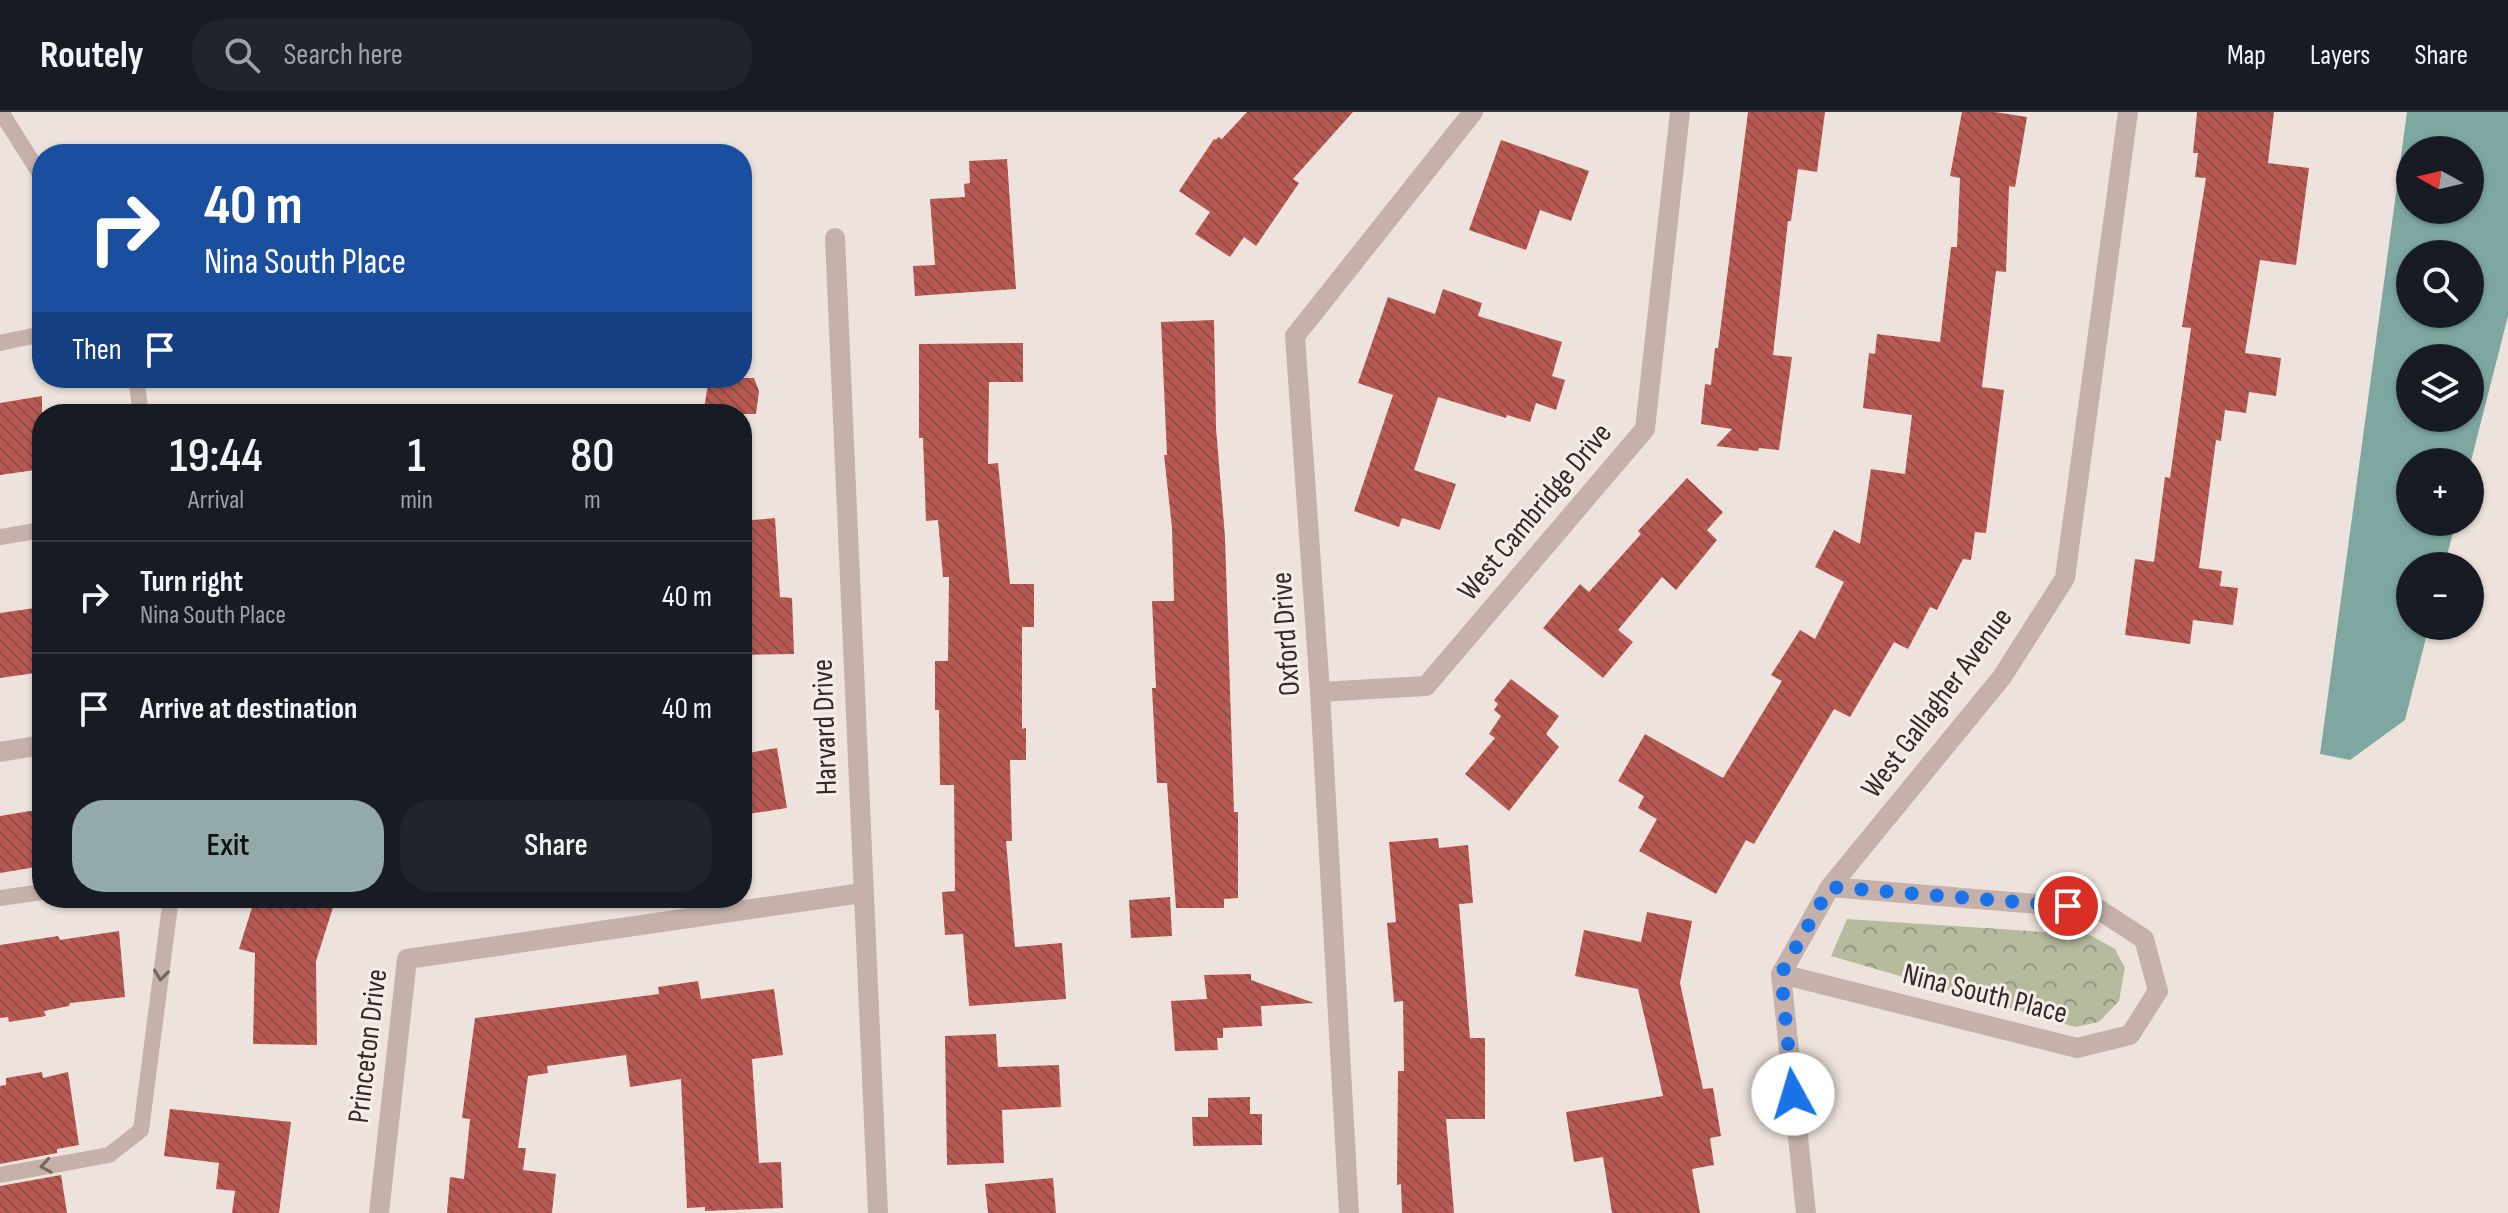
<!DOCTYPE html>
<meta charset="utf-8">
<style>
:root{--surface:#171b24;--page:#20242c;--text:#f1f3f6;--muted:#9ea1a6;--line:#363941;--accent:#94a9a9}
body{margin:0;font-family:"Sofia Sans Condensed",sans-serif;background:var(--page);color:var(--text);height:100vh;display:flex;flex-direction:column;font-size:30px;white-space:nowrap}
*{box-sizing:border-box;margin:0}
p{font-size:26px;color:var(--muted)}
.icon{flex:none;width:44px;height:44px;fill:none;stroke:currentColor;stroke-width:2;stroke-linecap:round;stroke-linejoin:round}
.map{position:relative;flex:1;overflow:hidden}
.sheet{position:absolute;left:32px;top:292px;width:720px;height:504px;display:flex;flex-direction:column;background:var(--surface);border-radius:32px;box-shadow:0 2px 6px #0004}
.sheet>*{flex:none}
.hud{position:absolute;left:32px;top:32px;width:720px;height:244px;border-radius:32px;box-shadow:0 2px 6px #0004;background:#1a4fa0;color:#fff;overflow:hidden}
.needle{width:52px;rotate:278deg}
.fabs{position:absolute;left:2396px;top:24px;display:grid;gap:16px}
.fabs a{display:grid;place-items:center;width:88px;height:88px;border-radius:50%;background:var(--surface);box-shadow:0 2px 6px #0004;font-size:40px}
.pin{position:absolute;display:grid;place-items:center;width:68px;height:68px;color:#fff;margin:-34px;border:4px solid #fff;border-radius:50%;box-shadow:0 2px 8px #0007}
.me{position:absolute;width:88px;margin:-44px;rotate:354deg;stroke-linejoin:round;filter:drop-shadow(0 0 6px #0008)}
.turn{display:flex;align-items:center;gap:28px;height:168px;padding:0 40px;font-size:36px}
.turn .icon{width:104px;height:104px;stroke-width:2.5}
.turn b{display:block;font-size:56px;line-height:68px}
.then{display:flex;align-items:center;height:76px;padding:0 40px;background:#0003;gap:16px;font-size:30px}
.eta{display:flex;justify-content:space-evenly;align-items:center;height:136px;text-align:center}
.eta b{font-size:48px;font-weight:600;line-height:56px}
.cta{display:flex;gap:16px;margin-top:auto;padding:16px 40px}
.cta a{flex:1;height:92px;border-radius:32px;background:var(--accent);color:#111;font-size:32px;font-weight:600;line-height:92px;text-align:center}
.cta a+a{background:var(--page);color:var(--text)}
ul{padding:0;list-style:none}
li{display:flex;align-items:center;gap:24px;height:112px;padding:0 40px;border-top:2px solid var(--line)}
li div{flex:1}
li b{display:block;font-size:30px}
li em{font-style:normal}
header{display:flex;align-items:center;gap:48px;box-sizing:border-box;height:112px;padding:0 40px;background:var(--surface);border-bottom:2px solid var(--line)}
header strong{font-size:38px}
nav{display:flex;gap:44px;margin-inline-start:auto;font-size:28px}
.search{width:560px;height:72px;background:var(--page);display:flex;align-items:center;gap:20px;box-sizing:border-box;padding:0 28px;border-radius:32px;color:var(--muted);font-size:30px}
.map>svg:first-child{display:block}
.park{fill:url(#park-crowns)}
.water{fill:#7fa7a2;fill-rule:evenodd}
.building{fill:url(#building-back-hatch)}
.lines{fill:none;stroke-linecap:round;stroke-linejoin:round}
.service{stroke:#c5b1aa;stroke-width:16}
.minor{stroke:#c5b1aa;stroke-width:20}
.oneway{stroke:#756762}
.route{stroke:#1a73e8;stroke-width:14;stroke-dasharray:0 25.2}
.labels{text-anchor:middle;dominant-baseline:central;stroke-width:6;stroke-linejoin:round;paint-order:stroke}
.street-label{font-size:30px;fill:#332a28;stroke:#f7ede8}
</style>
<header>
<strong>Routely</strong>
<div class="search"><svg class="icon" aria-label="search" viewBox="0 0 24 24"><circle cx="10" cy="10" r="6"/><path d="M15 15l6 6"/></svg>Search here</div>
<nav><a>Map</a><a>Layers</a><a>Share</a></nav>
</header>
<div class="map">
<svg width="2508" height="1101" viewBox="0 0 2508 1101">
<defs>
<pattern id="park-crowns" width="20" height="18" patternUnits="userSpaceOnUse" patternTransform="scale(2)"><rect width="20" height="18" fill="#b7bb9e"/><path d="M2 6a3 3 0 1 1 6 0M12 15a3 3 0 1 1 6 0" fill="none" stroke="#959881"/></pattern>
<pattern id="building-back-hatch" width="6" height="6" patternUnits="userSpaceOnUse" patternTransform="scale(2)"><rect width="6" height="6" fill="#b65a53"/><path d="M-1 5l2 2M0 0l6 6M5-1l2 2" fill="none" stroke="#954b45"/></pattern>
</defs>
<rect width="100%" height="100%" fill="#eee3dc"/>
<!-- park -->
<path class="park" d="M1847,807l243,16 25,14 10,19 -6,33 -20,21 -24,5 -244,-71z"/>
<!-- water -->
<path class="water" d="M2407,0h101v204l-38,149v-3h-60v60h46l-12,44h-34v60h19l-24,94 -55,40 -30,-6zM2410,38h60v60h-60zM2410,142h60v60h-60zM2410,246h60v60h-60z"/>
<!-- building -->
<path class="building" d="M1247,0h106l-60,67 6,4 -43,63 -12,-9 -14,20 -35,-23 15,-22 -31,-21 35,-52 2,1 2,-3 4,2z
M1748,0h77l-8,60 -19,-3 -7,52h-3l-15,134 19,2 -13,93 -20,-2 -1,3 -42,-5 16,-17 -31,-5 4,-40 6,1 4,-37h3z
M1962,0h33l32,5 -12,70 -6,-1 -3,86 -10,-1 -14,116 22,3 -18,143 -11,-1 -4,28 -8,-1 -26,51 -7,-3 -22,42 -14,-7 -44,75 -16,-8 -80,135 -8,-4 -30,54 -77,-43 18,-32 -19,-11 6,-12 -26,-15 27,-47 78,44 59,-97 -11,-6 29,-45 15,9 29,-57 -29,-15 19,-37 26,14 11,-75 34,5 7,-59 -49,-7 6,-55 6,1 2,-20 63,8 11,-95h6l3,-69 -10,-2z
M2197,0h77l-6,51 41,5 -13,97 -36,-5 -15,93 36,5 -5,38 -27,-4 -3,21 -21,-3 -4,31 -5,-1 -17,128 23,3 -2,15 18,2 -5,37 -40,-5 -3,24 -65,-9 10,-76 19,3 11,-85 5,1 21,-150 -9,-1 24,-149 -11,-1 3,-24h-5z
M1501,28l88,31 -18,50 -31,-11 -14,40 -57,-20z
M1007,47l9,130 -101,7 -2,-30 22,-1 -5,-66 35,-2 -1,-13 6,-1 -1,-22z
M1443,177l39,14 -4,13 84,26 -10,34 13,4 -9,30 -20,-7 -6,19 -23,-7 -1,3 -68,-21 -24,73 42,14 -16,46 -38,-12 -3,9 -45,-16 39,-116 -35,-12 30,-86 47,17z
M1214,208l2,108 9,109 9,275h4v86l-14,1v9h-48l-9,-125h-10l-5,-95h4l-4,-87h22l-2,-73 -8,-73h3l-6,-133z
M1023,231v39h-34l-1,82 10,-1 12,121h24v43h-12v102l4,-1v32h-16l2,81h-6l9,106 47,-4 4,56 -97,7 -6,-72 -18,1 -3,-43 13,-1 -1,-106h-14l-1,-75h-4v-49h13l1,-84h-6l-5,-57 -12,1 -3,-83h-4v-94z
M709,266h45l5,13 -3,23h-53z
M42,284v73l-42,6v-72z
M1687,366l36,34 -16,18 10,10 -41,50 -14,-13 -44,53 15,12 -30,36 -60,-50 37,-44 9,8 52,-58 -3,-3z
M775,406l5,79 12,1 2,56 -52,1v-134z
M42,495v65l-42,6v-65z
M1511,567l48,37 -13,18 13,13 -50,64 -44,-37 30,-36 -6,-4 12,-18 -7,-6 4,-6 -4,-4z
M777,636l10,60 -45,7v-61z
M42,697v57l-42,7v-57z
M1438,726l1,10 29,-3 5,58 -14,1 11,134h15v81h-39l8,94h-52l-1,-29 -4,1 1,-114h6l-1,-70 -9,1 -7,-79 9,-1 -7,-80z
M1170,785l2,39 -41,2 -2,-38z
M255,786h81l-20,63 1,84 -64,-1 2,-91 -16,-4z
M1647,800l45,9 -12,62 23,106 10,-1 8,48 -11,2 4,27 -22,4 8,44h-88l-9,-56 -29,5 -8,-50 97,-16 -25,-107 -63,-13 9,-46 57,12z
M119,819l6,66 -55,6 -1,3 -25,5 2,5 -37,6 -1,-5 -8,1v-73l58,-9 2,4z
M1251,862v6l63,23 -53,3 1,20 -39,2v10h-6l1,12 -43,1 -4,-50 36,-2 -3,-24z
M698,869l3,18 73,-10 9,66 -31,4 7,104 22,-1 2,46 -78,3v-4l-18,1 -6,-129 -51,8 -4,-32 -79,11 1,7 -20,3 -10,72h8l-3,22 33,4 -4,39h-105l3,-36 14,2 6,-60 -8,-1 13,-100 184,-24 -1,-7z
M996,922l2,33 61,-2 2,42 -59,3 2,53 -57,2 -2,-129z
M42,960l1,6 25,-6 11,73 -22,4v4l-57,11v-78l6,-1v-7z
M1250,985v17h12v31l-69,1 -1,-29h16v-19z
M170,997l121,13 -12,91h-47l3,-22 -19,-2 3,-26 -55,-7z
M61,1063l6,38h-67v-27z
M1053,1066l3,35h-68l-3,-29z"/>
<g class="lines">
<!-- service -->
<path class="service" d="M1,0l41,65
M0,231l42,-9
M136,266l5,36
M0,425l42,-7
M0,786l42,-6
M0,1063l109,-20 32,-25 30,-232"/>
<!-- minor -->
<path class="minor" d="M835,126l43,975
M1320,580l106,-6 219,-257 35,-317
M0,640l42,-7
M1781,862l296,74 53,-13 28,-44 -14,-52 -46,-30 -268,-22
M379,1101l28,-254 455,-66
M1349,1101l-29,-521 -25,-356 178,-224
M1806,1101l-25,-239 49,-87 172,-210 63,-99 63,-466"/>
</g>
<!-- one-way arrows -->
<defs><path id="oneway-chevron" d="M-2-3.5L2.5 0L-2 3.5" fill="none" stroke-width="1.6" stroke-linecap="round" stroke-linejoin="round" transform="scale(2)"/></defs>
<g class="oneway">
<use href="#oneway-chevron" transform="translate(161 863) rotate(97)"/>
<use href="#oneway-chevron" transform="translate(46 1054) rotate(170)"/>
</g>
<g class="lines">
<!-- route -->
<path class="route" d="M1793,982l-12,-120 49,-87 238,19"/>
</g>
<g class="labels">
<!-- street labels -->
<g class="street-label">
<text transform="translate(1535 400) rotate(-50)">West Cambridge Drive</text>
<text transform="translate(1286 522) rotate(-94)">Oxford Drive</text>
<text transform="translate(1937 591) rotate(-53)">West Gallagher Avenue</text>
<text transform="translate(825 615) rotate(-92)">Harvard Drive</text>
<text transform="translate(1985 882) rotate(14)">Nina South Place</text>
<text transform="translate(368 934) rotate(-83)">Princeton Drive</text>
</g>
</g>
</svg>
<div class="fabs">
<a><svg class="needle" viewBox="-14 -14 28 28"><path d="M0-13l5 13h-10z" fill="#e53935"/><path d="M0 13l5-13h-10z" fill="#9ea1a6"/></svg></a>
<a><svg class="icon" aria-label="search" viewBox="0 0 24 24"><circle cx="10" cy="10" r="6"/><path d="M15 15l6 6"/></svg></a>
<a><svg class="icon" aria-label="layers" viewBox="0 0 24 24"><path d="M12 4l9 5-9 5-9-5zM3 14l9 5 9-5"/></svg></a>
<a>+</a>
<a>−</a>
</div>
<div class="pin" style="left:2068px;top:794px;background:#d93025"><svg class="icon" aria-label="arrive" viewBox="0 0 24 24"><path d="M6 21V4h12l-3 4 3 4H6"/></svg></div>
<svg class="me" style="left:1793px;top:982px" viewBox="-20 -20 40 40"><circle r="19" fill="#fff"/><path d="M0-13L10 11 0 6-10 11z" fill="#1a73e8"/></svg>
<div class="hud">
<div class="turn"><svg class="icon" aria-label="right" viewBox="0 0 24 24"><path d="M7 20v-9h11M14 6l5 5-5 5"/></svg><div><b>40 m</b>Nina South Place</div></div>
<div class="then">Then<svg class="icon" aria-label="arrive" viewBox="0 0 24 24"><path d="M6 21V4h12l-3 4 3 4H6"/></svg></div>
</div>
<section class="sheet">
<div class="eta">
<div><b>19:44</b><p>Arrival</p></div>
<div><b>1</b><p>min</p></div>
<div><b>80</b><p>m</p></div>
</div>
<ul>
<li><svg class="icon" aria-label="right" viewBox="0 0 24 24"><path d="M7 20v-9h11M14 6l5 5-5 5"/></svg><div><b>Turn right</b><p>Nina South Place</p></div><em>40 m</em></li>
<li><svg class="icon" aria-label="arrive" viewBox="0 0 24 24"><path d="M6 21V4h12l-3 4 3 4H6"/></svg><div><b>Arrive at destination</b></div><em>40 m</em></li>
</ul>
<div class="cta"><a>Exit</a><a>Share</a></div>
</section>
</div>
